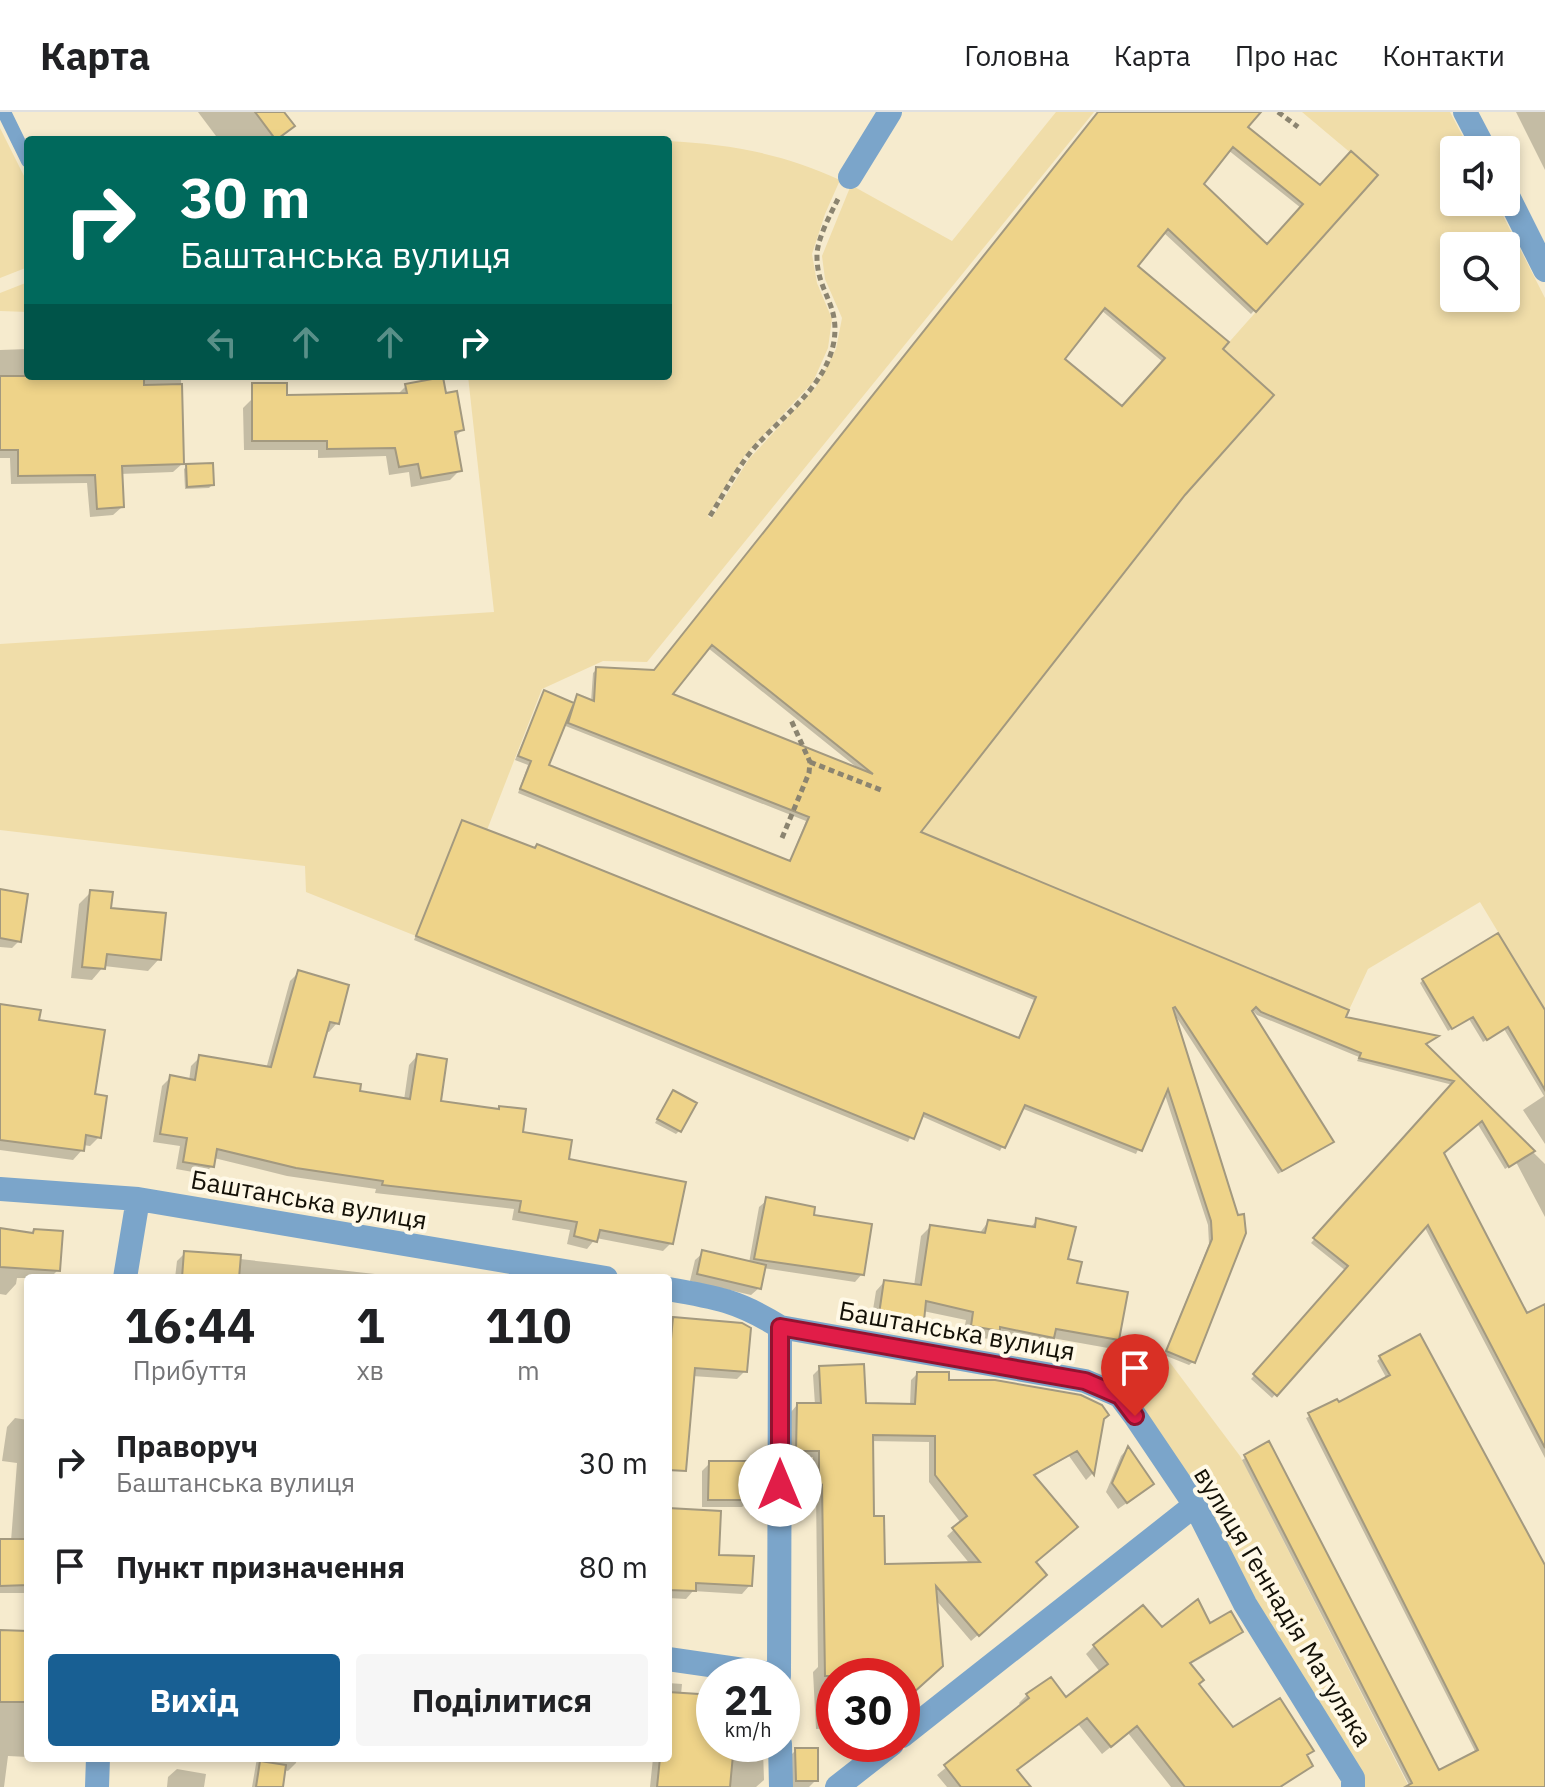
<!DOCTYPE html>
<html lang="uk">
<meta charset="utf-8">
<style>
:root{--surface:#fff;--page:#f6f6f6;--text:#202124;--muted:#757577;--line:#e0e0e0;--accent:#185f93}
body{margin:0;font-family:"IBM Plex Sans",sans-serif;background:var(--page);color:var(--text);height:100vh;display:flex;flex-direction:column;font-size:30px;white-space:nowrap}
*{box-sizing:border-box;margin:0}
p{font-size:26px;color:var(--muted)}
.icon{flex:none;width:44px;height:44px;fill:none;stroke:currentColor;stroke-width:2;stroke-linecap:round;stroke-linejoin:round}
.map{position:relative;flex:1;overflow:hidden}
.panel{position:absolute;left:24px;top:1162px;width:648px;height:488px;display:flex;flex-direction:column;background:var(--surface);border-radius:8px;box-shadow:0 4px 12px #0003}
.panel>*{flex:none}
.hud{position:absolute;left:24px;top:24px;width:648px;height:244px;border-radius:8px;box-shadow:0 4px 12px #0003;background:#00695c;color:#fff;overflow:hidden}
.buttons{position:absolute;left:1440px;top:24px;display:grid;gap:16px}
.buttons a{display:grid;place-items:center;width:80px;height:80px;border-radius:8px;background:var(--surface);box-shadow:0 4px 12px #0003;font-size:40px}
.speed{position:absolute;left:696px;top:1546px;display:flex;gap:16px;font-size:40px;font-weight:700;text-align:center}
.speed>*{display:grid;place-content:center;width:104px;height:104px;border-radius:50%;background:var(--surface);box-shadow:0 4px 12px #0003;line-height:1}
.speed small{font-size:20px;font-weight:400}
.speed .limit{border:12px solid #d22;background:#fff;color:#111}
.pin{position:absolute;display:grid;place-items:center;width:68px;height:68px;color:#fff;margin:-82px -34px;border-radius:50% 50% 50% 0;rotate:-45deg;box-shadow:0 0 8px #0007}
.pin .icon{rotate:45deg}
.me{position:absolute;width:88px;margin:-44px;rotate:0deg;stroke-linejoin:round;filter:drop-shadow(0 0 6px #0008)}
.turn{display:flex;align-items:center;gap:28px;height:168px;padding:0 24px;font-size:36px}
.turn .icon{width:104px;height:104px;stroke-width:2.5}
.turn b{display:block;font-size:56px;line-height:68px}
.lanes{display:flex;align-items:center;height:76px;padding:0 24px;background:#0003;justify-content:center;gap:40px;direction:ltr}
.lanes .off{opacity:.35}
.eta{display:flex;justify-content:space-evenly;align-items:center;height:136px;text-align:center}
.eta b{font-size:48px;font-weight:800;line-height:56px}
.action{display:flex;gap:16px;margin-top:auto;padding:16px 24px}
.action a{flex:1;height:92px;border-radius:8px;background:var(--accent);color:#fff;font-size:32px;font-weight:800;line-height:92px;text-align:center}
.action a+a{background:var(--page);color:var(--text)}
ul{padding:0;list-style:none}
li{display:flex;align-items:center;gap:24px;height:104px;padding:0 24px}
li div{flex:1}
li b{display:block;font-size:30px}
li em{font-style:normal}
header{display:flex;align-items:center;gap:48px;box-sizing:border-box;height:112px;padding:0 40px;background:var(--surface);border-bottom:2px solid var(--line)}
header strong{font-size:38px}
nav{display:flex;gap:44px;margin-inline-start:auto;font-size:28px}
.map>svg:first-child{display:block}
.green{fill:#f0dda9;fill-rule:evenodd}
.shadow{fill:#0003;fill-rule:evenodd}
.building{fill:#eed389;stroke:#a3997f;stroke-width:2;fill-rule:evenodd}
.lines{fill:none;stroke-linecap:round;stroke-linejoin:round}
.path{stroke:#8b8470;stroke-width:5;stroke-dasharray:6 4;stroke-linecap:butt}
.service{stroke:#7ba5ca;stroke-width:14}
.minor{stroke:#7ba5ca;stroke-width:24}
.route-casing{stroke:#92132f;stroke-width:20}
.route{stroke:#e11d48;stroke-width:14}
.labels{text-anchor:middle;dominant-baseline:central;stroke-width:8;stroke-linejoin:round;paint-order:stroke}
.street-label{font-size:26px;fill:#141107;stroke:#fff9e7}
</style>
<header>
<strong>Карта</strong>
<nav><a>Головна</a><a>Карта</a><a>Про нас</a><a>Контакти</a></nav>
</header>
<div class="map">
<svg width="1545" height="1675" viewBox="0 0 1545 1675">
<rect width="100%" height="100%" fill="#f6ebce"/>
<!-- green -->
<path class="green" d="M1056,0h38l-447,550 -44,-1 -61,28 -55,141 -25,-10 -46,116 -110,-44 -1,-26 -305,-36v-186l494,-32 -26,-236h200v-235c61,3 117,13 172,39l-15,34 -13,40 5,29 15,36 -4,29 -15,34 -68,73 -37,61 3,3 38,-60 67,-72 20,-38 6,-31 -17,-39 -3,-23 29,-71 101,56z
M1302,0h148l20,38h-16v52h42l49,96v712l-65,-108 -112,67 -19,41 -428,-178 264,-337 89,-99 -51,-47 154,-174zM1454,134h52v52h-52z
M0,16l28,56v83l-28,11z
M28,170v30l-28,-1v-18z
M1130,1239l35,5 75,100 169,331h-46l-240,-396z"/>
<!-- shadow -->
<path class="shadow" d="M198,0h84l10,14 -15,14h-58z
M1100,0h149l-3,16 74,59 55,-12 -124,139 -88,-82 -28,35 85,82 -36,145 -266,339 425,185 81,27 121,119v53l-29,-55 -11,7 -28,-46 -35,30 84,163 19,-10v152l-121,-232 -152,172 -21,-19 95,-108 -35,-28 142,-158 -96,-24 2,-4 -102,-42 -9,-9 80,139 -50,29 -105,-162 64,205 -44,145 -4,3 -25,-10 45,-111 -1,-19 -44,-133 -28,62 -115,-46 -21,43 -79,-35 -13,26 -494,-202 49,-118 555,217 16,-39 -516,-207 10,-28 -13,-5 29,-67 29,11 5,-7 13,5 2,-29 4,-4 57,3zM1228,38l73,58 -35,39 -65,-63zM1101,198l62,52 -41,46 -60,-49zM708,536l152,122 -190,-75zM563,613l243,96 -17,42 -242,-97z
M1516,0h29v58z
M129,27l59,1h-60z
M28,237v27h153l1,88 -9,8 -53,2 2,33 -9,8 -23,2 -3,-34 -76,1 -1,-26h-10v-108z
M406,274l38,9 18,35 -8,8 6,32 -10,10 -39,7 -2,-15 -20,3 -3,-19 -68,2v-8h-74l-1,-42 10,-10 144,-3z
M187,354l25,19 -3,3 -24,1 -1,-20z
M0,779l19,50 -7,7 -12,-1z
M91,780l68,67 -11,12 -44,-5 -12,14 -21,-2 8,-74z
M298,861l39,50 -8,9 -4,-1 -13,48 46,14 46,7 5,-35 8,-9 22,46 58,9 3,-3 21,26 46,27 104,82 -8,8 -67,-13 -9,11 -20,-5 3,-14 -58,-10 2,-11 -139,-16 1,-4 -89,-13 -73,-18 -2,8 -8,8 -28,-5 4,-23 -27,-4 9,-56 8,-8 19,3 2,-15 9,-9 66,12 24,-88z
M1423,868l122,34v130l-22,-34 21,-14 -40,-67 -21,13 -14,-23 -21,12 -28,-48z
M0,896l37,14 56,74 6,41 -9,9 -7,-1 -1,5 -9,10 -73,-10z
M670,984l9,35 -3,3 -21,-11z
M767,1088l44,16 51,58 -7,8 -92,-14 -4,20 -8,7 -61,-14 5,-21 8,-7 46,10 10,-56z
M1037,1108l29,41 9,24 42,54 -9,9 -56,-10 -8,8 -51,-11 -4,4 -26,-4 3,-15 -43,-9 -1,9 -9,8 -42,-6 5,-31 8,-9 30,4 7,-50 9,-9 49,7 9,-12 42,6z
M0,1118l31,5 3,-4 24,39 -8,8h-33l-1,6 -10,11 -6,-1z
M185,1141l190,21v4h-200l2,-17z
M668,1207l73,6 4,46 -8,8 -45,-3 -24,75z
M1380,1246l165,211v218h-135l-168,-327 26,-16 170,329 38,-20 -170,-335 81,-39 -10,-18z
M820,1256l44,37 46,1 1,-26 6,-6 185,46 -10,54 -6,6 -17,-24 -36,21 1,86 4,19 -67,59 -36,-42 -33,102v-25h-68v52l-18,1 -3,-57 5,-5 -2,-176h-3v-34h-23l1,-45 6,-7h18l-2,-30zM871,1329l58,1v40l32,41 -14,13 23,28 -87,2 -11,-48z
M15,1306l13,2v173h-28v-52h11l6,-78 -15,-2 5,-34z
M1127,1337l17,42 -26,18 -12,-17 15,-36z
M710,1351l39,37 -7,7h-40v-36z
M668,1398l82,75 -8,9 -49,-3 -7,8 -18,-1z
M1209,1514l31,6 -8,8 -43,25 8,19 35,46 73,26 6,9 -29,22h-111l-43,-54 -26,21 -24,-30 -63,47 -1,16h-67l-10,-12 84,-69 -2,-3 8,-8 38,4 35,-27 -14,-18 8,-8 68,-16z
M0,1520l28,1v124l-20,-1 -4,31h-4z
M668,1571l14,1 -1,11 33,2v47h35v6h14l1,30 -8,7h-106l3,-29h15z
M796,1638l20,30 -7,7h-20l-1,-29z
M257,1646h40l-1,5 -8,8 -5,-1 -2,17h-29z
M177,1657l29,5 -2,13h-37l1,-10z"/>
<!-- building -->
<path class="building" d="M255,0h29l11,14 -19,14z
M1098,0h163l-13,15 72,58 31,-34 27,24 -122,137 -88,-83 -30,37 91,76 -6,7 51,46 -89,100 -264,337 428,178 -3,7 93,19 -13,8 109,107 -26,16 -27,-46 -38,32 83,160 18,-9v144l-117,-223 -151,171 -24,-22 95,-108 -35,-28 141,-157 -95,-23 2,-5 -100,-41 -5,-5 -4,4 82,131 -52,29 -107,-164 -2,1 65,207 6,-1 2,19 -51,130 -29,-12 46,-112 -1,-18 -43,-132 -26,62 -117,-46 -20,43 -81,-35 -10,26 -498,-203 46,-116 73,28 2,-4 482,194 17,-41 -516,-208 11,-28 -13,-5 26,-66 30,13 -25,62 241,96 19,-44 -241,-94 9,-29 17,7 2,-34 58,3zM1233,35l70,57 -36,40 -63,-60zM1105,196l60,50 -43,48 -57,-47zM712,533l161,129 -200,-80z
M0,264h144v9l38,-1 2,80 -62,2 2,41 -27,2 -2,-34 -77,1v-26h-18z
M443,265l3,16 11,-2 7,39 -9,2 7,39 -41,7 -3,-14 -19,3 -4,-19 -68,1v-8h-75v-58h35v12l120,-2 -2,-9z
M213,351l1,22 -27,2 -1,-23z
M0,777l28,5 -7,48 -21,-4z
M90,778l23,2 -2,16 55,5 -5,47 -54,-6 -2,15 -23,-2z
M1498,821l47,77v80l-37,-63 -21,13 -14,-23 -21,12 -30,-50z
M298,858l51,15 -10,39 -9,-2 -16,55 47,7 -1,7 50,8 7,-45 30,5 -6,42 58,8v-3l27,3 -3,23 49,8 -3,19 117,23 -13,62 -73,-14 -3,12 -23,-6 3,-14 -58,-10 2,-11 -139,-16 1,-4 -87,-13 -79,-19 -3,18 -31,-5 4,-24 -27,-4 10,-59 25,5 4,-25 72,12z
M0,892l41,6 -2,10 66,10 -10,64 12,2 -6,42 -15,-3 -2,16 -84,-11z
M673,978l24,13 -16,29 -24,-13z
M766,1085l49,10 -1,8 58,9 -8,51 -110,-16z
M1036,1106l40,9 -8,32 14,3 -5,21 51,9 -9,48 -63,-11 -2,9 -54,-11v4l-29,-5 2,-14 -47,-11 -2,20 -45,-7 5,-34 37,5 9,-60 55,8 3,-13 47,7z
M0,1116l33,5 1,-4 29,2 -3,40 -60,-4z
M702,1138l64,15 -5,24 -64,-15z
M184,1139l57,4 -2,23h-57z
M673,1205l69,6 9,5 -4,44 -52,-4 -9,103 -18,-1v-97z
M1420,1222l125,231v222h-140l7,-4 -168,-328 25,-14 170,329 39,-20 -170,-337 29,-14 2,3 51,-27 -11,-19z
M864,1252l2,39 49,1 2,-32h32v8h46l86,15 21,10 7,10 -5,4 -10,56 -17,-24 -43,24 44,52 -42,35 11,13 -68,61 -43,-50 7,80 -41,37v-27h-77l-3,-191 -3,1v-35h-23l1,-48h24l-2,-37zM873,1323l62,1v39l32,41 -15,12 28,34 -95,2 -1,-48h-10z
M1128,1334l26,38 -27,19 -15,-20z
M709,1349h43l-1,39h-43z
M668,1396l53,3 -2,44 35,1 -2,30 -56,-3v8l-28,-1z
M0,1427h28v46l-28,1z
M1198,1487l12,24 21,-12 12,21 -53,31 14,17 -5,4 34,43 47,-29 34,53 -7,4 6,11 -33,21h-95l-48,-61 -26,21 -24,-29 -70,52 14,17h-70l-17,-22 85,-67 -3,-4 25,-17 15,20 42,-33 -15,-19 50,-40 19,22z
M0,1518l28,1v71h-28z
M668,1580l46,3v49h20l-4,43h-73l3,-29 8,1z
M795,1636h23v33h-22z
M260,1649l26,4 -3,22h-27z"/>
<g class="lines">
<!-- path -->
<path class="path" d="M1278,0l20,15
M710,404c12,-19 23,-40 36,-58 28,-37 76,-65 87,-112 9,-41 -16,-53 -16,-89 -1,-16 14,-44 21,-58
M810,650l71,28
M782,726l27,-65 1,-11 -19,-42"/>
<!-- service -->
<path class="service" d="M4,0l24,49"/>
<!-- minor -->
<path class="minor" d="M1465,0l20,38
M850,65l40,-65
M1506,80l39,78
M0,1077l138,10 468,79
M125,1166l13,-79
M668,1177c47,8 71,12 112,38l305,54 35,15 15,20 60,89 50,99 108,174v9
M668,1547l111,16
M779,1564l1,-349
M902,1624l293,-231
M780,1632l1,43
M97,1675l1,-29
M837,1675l55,-43"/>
</g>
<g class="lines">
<!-- route casing -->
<g class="route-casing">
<path id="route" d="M780,1373v-158l305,54 35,15 15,20"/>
</g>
<!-- route -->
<use href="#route" class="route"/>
</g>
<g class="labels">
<!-- street labels -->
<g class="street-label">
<text transform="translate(309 1087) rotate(10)">Баштанська вулиця</text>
<text transform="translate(957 1218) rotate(10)">Баштанська вулиця</text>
<text transform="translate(1284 1494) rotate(59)">вулиця Геннадія Матуляка</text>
</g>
</g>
</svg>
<div class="buttons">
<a><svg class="icon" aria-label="sound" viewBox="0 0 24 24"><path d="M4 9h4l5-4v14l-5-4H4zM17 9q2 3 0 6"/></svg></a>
<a><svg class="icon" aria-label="search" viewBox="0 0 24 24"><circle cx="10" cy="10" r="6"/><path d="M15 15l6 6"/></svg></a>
</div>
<div class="speed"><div>21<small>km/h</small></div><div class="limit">30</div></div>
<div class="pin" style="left:1135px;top:1304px;background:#d93025"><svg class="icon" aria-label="arrive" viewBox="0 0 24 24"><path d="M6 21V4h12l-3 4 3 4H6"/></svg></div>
<svg class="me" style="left:780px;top:1373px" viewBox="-20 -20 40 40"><circle r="19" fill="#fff"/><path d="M0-13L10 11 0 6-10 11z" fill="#e11d48"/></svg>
<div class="hud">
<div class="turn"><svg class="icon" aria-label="right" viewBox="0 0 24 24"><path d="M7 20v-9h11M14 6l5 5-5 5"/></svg><div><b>30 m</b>Баштанська вулиця</div></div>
<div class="lanes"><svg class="icon off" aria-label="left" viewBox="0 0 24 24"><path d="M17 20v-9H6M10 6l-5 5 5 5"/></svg><svg class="icon off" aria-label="ahead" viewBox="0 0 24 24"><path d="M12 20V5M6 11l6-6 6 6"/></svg><svg class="icon off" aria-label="ahead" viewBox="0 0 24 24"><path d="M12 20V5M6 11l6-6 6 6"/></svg><svg class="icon" aria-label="right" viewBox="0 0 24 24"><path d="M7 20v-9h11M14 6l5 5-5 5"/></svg></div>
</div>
<section class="panel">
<div class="eta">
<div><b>16:44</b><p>Прибуття</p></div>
<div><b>1</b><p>хв</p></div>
<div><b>110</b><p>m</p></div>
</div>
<ul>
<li><svg class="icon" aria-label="right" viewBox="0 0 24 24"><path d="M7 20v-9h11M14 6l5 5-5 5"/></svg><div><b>Праворуч</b><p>Баштанська вулиця</p></div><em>30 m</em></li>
<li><svg class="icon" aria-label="arrive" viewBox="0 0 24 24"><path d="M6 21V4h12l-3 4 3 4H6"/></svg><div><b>Пункт призначення</b></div><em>80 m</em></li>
</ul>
<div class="action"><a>Вихід</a><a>Поділитися</a></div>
</section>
</div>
